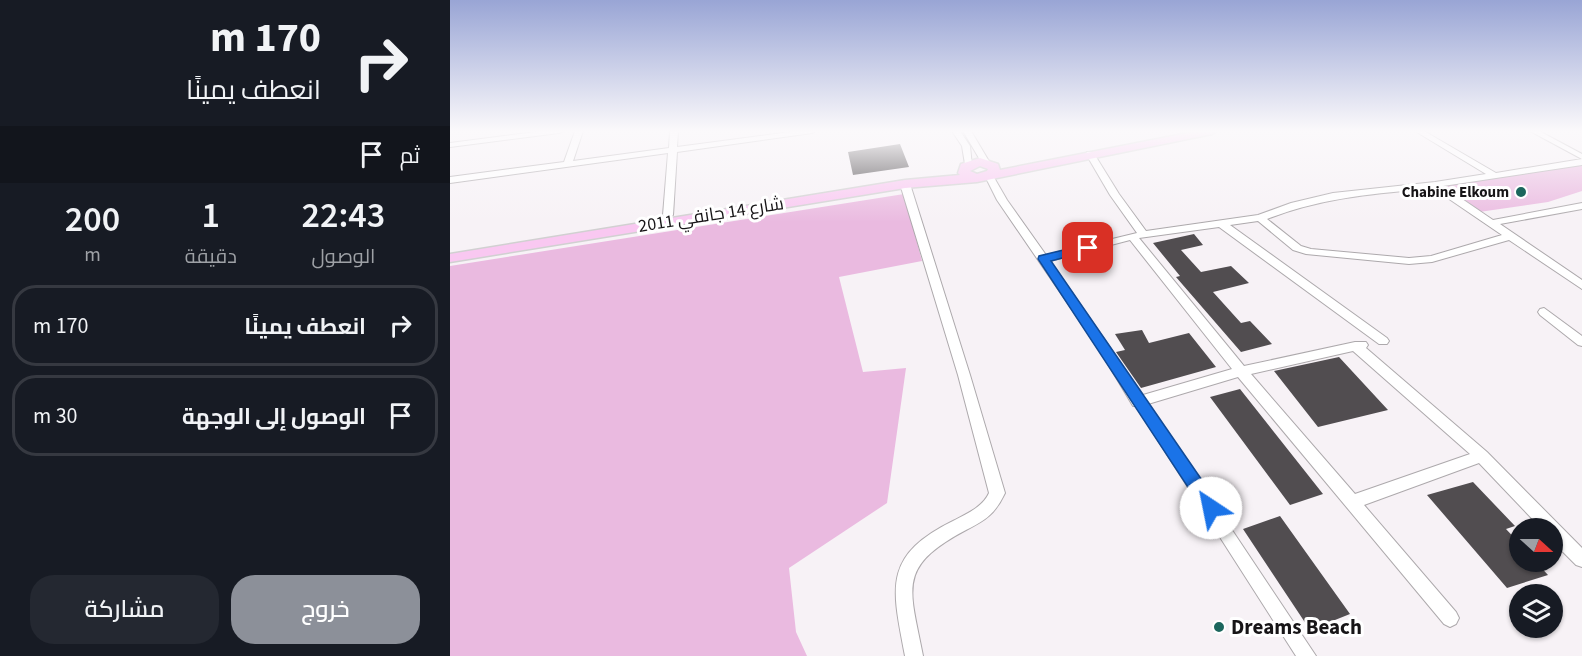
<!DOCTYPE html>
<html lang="ar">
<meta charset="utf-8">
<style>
:root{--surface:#171b24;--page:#242831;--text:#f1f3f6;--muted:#9ea1a6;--line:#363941;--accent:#8c9099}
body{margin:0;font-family:"Source Sans 3",Cairo,sans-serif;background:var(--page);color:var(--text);direction:rtl;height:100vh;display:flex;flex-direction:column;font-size:22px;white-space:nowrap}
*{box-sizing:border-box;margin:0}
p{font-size:20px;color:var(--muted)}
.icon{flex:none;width:33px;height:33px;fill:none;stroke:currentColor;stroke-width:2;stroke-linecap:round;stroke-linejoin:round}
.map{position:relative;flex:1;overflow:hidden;direction:ltr}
.panel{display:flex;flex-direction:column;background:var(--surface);width:450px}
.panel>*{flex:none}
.banner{background:#171b24;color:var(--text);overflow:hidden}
.needle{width:39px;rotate:111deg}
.buttons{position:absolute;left:1059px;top:518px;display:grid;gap:12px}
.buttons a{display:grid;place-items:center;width:54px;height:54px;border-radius:50%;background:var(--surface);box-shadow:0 2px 4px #0004;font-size:30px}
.pin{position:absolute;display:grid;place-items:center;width:51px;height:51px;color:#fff;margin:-26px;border-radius:12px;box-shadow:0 3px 9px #0006}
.me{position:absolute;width:66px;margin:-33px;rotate:326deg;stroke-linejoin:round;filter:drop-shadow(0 0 4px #0008)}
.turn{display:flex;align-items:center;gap:21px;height:126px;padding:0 30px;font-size:27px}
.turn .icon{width:78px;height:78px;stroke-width:2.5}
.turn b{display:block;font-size:42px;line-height:51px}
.then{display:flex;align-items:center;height:57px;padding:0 30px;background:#0003;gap:12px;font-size:22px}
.eta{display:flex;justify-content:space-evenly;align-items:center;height:102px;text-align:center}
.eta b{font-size:36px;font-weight:600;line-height:42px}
.cta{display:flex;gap:12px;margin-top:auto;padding:12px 30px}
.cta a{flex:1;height:69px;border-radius:24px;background:var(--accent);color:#fff;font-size:24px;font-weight:600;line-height:69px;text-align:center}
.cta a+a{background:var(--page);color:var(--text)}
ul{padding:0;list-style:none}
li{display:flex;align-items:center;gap:18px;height:81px;margin:0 12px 9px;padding:0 18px;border:3px solid var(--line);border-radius:24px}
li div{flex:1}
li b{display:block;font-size:22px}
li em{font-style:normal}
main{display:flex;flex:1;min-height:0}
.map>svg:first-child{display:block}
.green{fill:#eabae0}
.building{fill:#514d50}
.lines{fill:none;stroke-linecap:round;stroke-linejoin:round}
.minor-casing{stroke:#ada9ac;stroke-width:2}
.major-casing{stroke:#d1d0d1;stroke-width:3}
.minor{fill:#fff;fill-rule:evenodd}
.major{fill:#f9c8f1;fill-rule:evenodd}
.route{fill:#1a73e8;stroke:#114b97;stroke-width:1.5}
.poi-dot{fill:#1c665d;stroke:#fff;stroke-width:2}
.labels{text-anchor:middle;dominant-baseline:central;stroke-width:6;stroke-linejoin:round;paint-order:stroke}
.far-poi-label{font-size:15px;font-weight:bold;fill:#171517;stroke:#fff;text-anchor:end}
.street-label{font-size:18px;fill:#171517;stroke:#fff}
.near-poi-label{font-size:21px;font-weight:bold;fill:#171517;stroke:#fff;text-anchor:start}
</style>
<main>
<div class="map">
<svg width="1132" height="656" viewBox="0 0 1132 656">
<rect width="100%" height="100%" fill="#f7f2f6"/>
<!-- green -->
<path class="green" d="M1132,163v28l-34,11 -69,10 -43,-30z
M454,194l18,67 -83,16 24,95 43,-4 -19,135 -98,65 7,64 11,24h-357v-390z"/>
<!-- building -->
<path class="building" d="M450,144l9,23 -56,8 -5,-23z
M744,234l9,11 -22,5 20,22 30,-6 18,17 -36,9 28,31 9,-2 22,23 -31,8 -65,-75 4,-1 -27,-33z
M692,330l7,13 40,-10 27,34 -75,21 -25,-36 9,-2 -10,-16z
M889,357l49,53 -70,17 -44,-56z
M790,389l83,105 -33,11 -80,-108z
M1023,482l42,44 -9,3 14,15v17h15l13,14 -41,13 -80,-93z
M830,516l70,98 -40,16 -67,-101z"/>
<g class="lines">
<!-- minor casing -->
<g class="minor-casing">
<path id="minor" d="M94,131h19l-4,2 -109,14v-4z
M125,131h8l-10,30 96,-13 1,-17h8l-1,16 121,-16h18l-4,2 -135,19 -4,63 -5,3 -5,-3 5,-62 -218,30v-6l114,-15z
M502,131h8l10,15 2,20 -7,-2 -3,-18z
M513,131h8l19,32 -1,2h-6z
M965,131h9l72,42 86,-14 -52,-28h9l43,23v11l-139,21 50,34 89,-17v6l-82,15 82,56v9l-73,-49 -77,22 -23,2 -103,-10 -13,-4 -35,-29 -28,4 157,113 2,3 -2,3h-8l-160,-117 -80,11 105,128 111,-24h11l2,3 -2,3 121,104 95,96v19l-6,-2 -24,-24v-13h-11l-62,-65 -115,42 92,107 3,6 -3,6 -6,3 -6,-3 -206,-247 -90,27 168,252h-20l-160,-250h-3l-34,-57 -102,-149 -12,-24 4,-3 3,1 15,26 39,55 91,-22 -27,-38 -24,-41 1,-2h6l26,42 27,37 112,-16 33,-12 42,-10 102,-11 51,-8zM983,188l69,47 -71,21 -22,2 -98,-9 -10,-3 -34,-27c57,-22 107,-25 166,-31zM680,240l102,129 -89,26 -93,-134zM903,351l117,103 -115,40 -104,-120z
M455,181l5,3 60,191 35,118c-10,21 -19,27 -39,37 -70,37 -56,58 -43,126h-18c-13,-68 -23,-100 48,-135 13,-7 30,-14 36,-28l-31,-118 -58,-191z
M1094,308l38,28v10l-4,-1 -38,-30 -2,-3 2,-3z"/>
</g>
<!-- major casing -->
<g class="major-casing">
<path id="major" d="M748,131h19l-5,3 -235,48 -72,6 -455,74v-8l455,-74 55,-5 -2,-2 3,-9 19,-6 18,6 2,6zM530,166l8,3 -1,2 -10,3 -7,-3z"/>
</g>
<!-- minor -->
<use href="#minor" class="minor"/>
<!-- major -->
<use href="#major" class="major"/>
</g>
<!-- sky -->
<linearGradient id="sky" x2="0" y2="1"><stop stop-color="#99a5d5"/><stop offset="0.59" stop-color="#fbf9fb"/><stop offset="1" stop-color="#fbf9fb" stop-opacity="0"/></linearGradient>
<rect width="1132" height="222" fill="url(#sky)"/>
<!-- route -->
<path class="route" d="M638,244l6,4 -1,2 -42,11 166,241 3,6 -3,5 -6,3 -6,-3 -167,-254 1,-3z"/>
<!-- markers -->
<g class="poi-dot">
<circle cx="1071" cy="192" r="6"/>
<circle cx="769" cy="627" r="6"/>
</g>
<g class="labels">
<!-- far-poi labels -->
<g class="far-poi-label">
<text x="1059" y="192">Chabine Elkoum</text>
</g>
<!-- street labels -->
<g class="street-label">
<text transform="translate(261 215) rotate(-9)">شارع 14 جانفي 2011</text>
</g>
<!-- near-poi labels -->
<g class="near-poi-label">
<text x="781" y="627">Dreams Beach</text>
</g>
</g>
</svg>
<div class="buttons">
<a><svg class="needle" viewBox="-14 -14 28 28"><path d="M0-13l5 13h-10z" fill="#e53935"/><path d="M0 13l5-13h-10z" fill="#9ea1a6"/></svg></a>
<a><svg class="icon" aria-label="layers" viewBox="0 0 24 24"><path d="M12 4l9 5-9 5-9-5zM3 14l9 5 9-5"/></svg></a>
</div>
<div class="pin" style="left:638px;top:248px;background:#d93025"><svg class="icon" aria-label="arrive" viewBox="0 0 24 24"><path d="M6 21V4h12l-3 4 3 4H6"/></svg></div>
<svg class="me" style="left:761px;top:508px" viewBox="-20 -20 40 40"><circle r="19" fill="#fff"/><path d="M0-13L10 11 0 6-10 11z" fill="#1a73e8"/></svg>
</div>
<section class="panel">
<div class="banner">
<div class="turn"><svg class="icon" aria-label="right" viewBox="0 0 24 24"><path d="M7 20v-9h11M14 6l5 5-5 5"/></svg><div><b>170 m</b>انعطف يمينًا</div></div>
<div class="then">ثم<svg class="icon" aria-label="arrive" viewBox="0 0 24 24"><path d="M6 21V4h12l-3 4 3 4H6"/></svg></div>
</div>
<div class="eta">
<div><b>22:43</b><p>الوصول</p></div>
<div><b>1</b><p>دقيقة</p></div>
<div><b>200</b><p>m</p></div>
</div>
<ul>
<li><svg class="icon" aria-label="right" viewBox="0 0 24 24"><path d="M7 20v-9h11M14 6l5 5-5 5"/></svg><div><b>انعطف يمينًا</b></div><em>170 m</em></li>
<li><svg class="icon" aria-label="arrive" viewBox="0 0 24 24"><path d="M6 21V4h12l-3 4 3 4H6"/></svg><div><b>الوصول إلى الوجهة</b></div><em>30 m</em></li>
</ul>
<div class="cta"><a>خروج</a><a>مشاركة</a></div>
</section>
</main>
